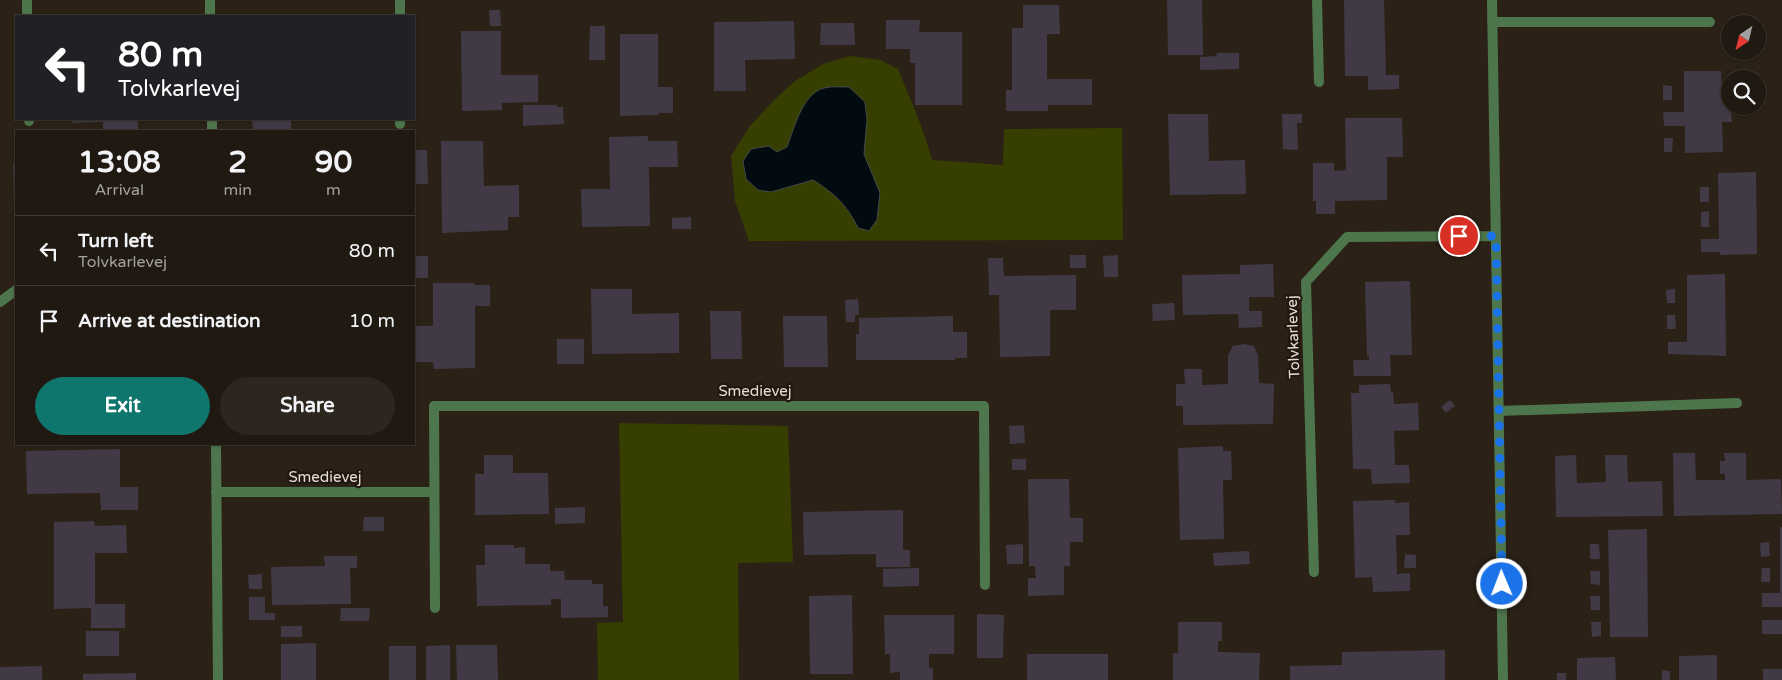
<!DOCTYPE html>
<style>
:root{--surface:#201911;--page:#2d261f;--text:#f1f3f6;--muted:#a2a09f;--line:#3d3831;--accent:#0f766e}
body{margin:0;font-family:"Varela Round",sans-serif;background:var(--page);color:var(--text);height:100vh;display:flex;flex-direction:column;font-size:19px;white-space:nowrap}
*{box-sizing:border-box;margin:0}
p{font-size:16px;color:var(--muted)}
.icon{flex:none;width:28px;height:28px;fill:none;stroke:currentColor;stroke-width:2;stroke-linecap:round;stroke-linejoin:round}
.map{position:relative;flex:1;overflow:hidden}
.side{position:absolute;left:15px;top:130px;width:400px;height:315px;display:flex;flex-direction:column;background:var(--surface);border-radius:0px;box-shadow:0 1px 4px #0004,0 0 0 1px var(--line)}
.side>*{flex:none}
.banner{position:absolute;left:15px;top:15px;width:400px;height:105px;border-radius:0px;box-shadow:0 1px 4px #0004,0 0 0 1px var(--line);background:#202124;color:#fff;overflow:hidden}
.needle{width:32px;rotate:215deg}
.tools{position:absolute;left:1721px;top:15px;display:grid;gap:10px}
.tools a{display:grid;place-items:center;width:45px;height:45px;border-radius:50%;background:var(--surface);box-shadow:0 1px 4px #0004,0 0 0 1px var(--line);font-size:25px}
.pin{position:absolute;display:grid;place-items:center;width:42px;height:42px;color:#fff;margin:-21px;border:2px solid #fff;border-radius:50%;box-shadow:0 1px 5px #0007}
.me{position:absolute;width:55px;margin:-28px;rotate:359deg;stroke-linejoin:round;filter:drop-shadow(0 0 4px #0008)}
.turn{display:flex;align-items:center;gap:18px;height:105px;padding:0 20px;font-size:22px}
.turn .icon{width:65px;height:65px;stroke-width:2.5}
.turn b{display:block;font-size:35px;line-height:42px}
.eta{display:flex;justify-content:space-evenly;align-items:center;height:85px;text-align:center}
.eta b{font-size:30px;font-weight:700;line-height:35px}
.primary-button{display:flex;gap:10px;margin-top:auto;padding:10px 20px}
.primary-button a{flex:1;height:58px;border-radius:30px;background:var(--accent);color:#fff;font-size:20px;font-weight:700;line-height:58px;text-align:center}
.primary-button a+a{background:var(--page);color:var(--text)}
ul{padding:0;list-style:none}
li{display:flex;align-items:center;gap:15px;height:70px;padding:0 20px;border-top:1px solid var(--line)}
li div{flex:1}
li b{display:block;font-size:19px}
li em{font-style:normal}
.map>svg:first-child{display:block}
.green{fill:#363f00}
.water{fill:#010b10;stroke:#454a4c}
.building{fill:#413a46}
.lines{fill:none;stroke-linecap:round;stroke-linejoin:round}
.minor{stroke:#4e764c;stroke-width:10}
.route{stroke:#1a73e8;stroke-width:9;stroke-dasharray:0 16.2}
.labels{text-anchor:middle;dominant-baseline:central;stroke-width:4.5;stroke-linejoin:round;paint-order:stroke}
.street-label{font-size:15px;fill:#e4ddd7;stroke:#22170e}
</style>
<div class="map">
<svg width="1782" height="680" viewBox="0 0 1782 680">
<rect width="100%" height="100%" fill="#2b2117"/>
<!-- green -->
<path class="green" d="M850,56l30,4 18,9c12,30 26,60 34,91l71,5 1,-36 118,-1 1,112 -374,1 -14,-40 -4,-45 19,-30 24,-26 21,-19 28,-17z
M619,423l169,3 5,136 -55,1 1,117h-141l-1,-57 26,-1z"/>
<!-- water -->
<path class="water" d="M849,87l16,15 2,18 -3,34 16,39 -3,27 -8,11 -11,-3c-11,-23 -24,-35 -45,-48l-42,12 -13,-2 -12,-11 -3,-18 8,-12 18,-3 8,6 10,-5c7,-19 16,-54 37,-59 8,-2 17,-1 25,-1z"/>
<!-- building -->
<path class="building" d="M1167,0h35l1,55h-35z
M1344,0h40l2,75h13v14l-31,1v-14h-23z
M1023,5h36l1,29h-13v45h45v26h-44v6h-42v-21h6v-62h11z
M489,10h11l1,16h-11z
M886,20h34l-1,12h43v73h-47v-42h-5v-14h-24z
M794,21l1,38 -50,1 1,31h-32v-69z
M821,23h33l1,22h-35z
M590,26h15v34h-16z
M461,31h40v44h37v27l-36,1v7l-40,1z
M620,34h38v53h15v26h-14l-1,2 -38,1z
M1216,53h23v16l-39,1v-13l17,-1z
M1684,71h37l1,26 8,1 2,24h-10l1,30 -38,1v-27h-21l-1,-14h21z
M1663,85l9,1v14h-9z
M523,105h34v2h6l1,17 -41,2z
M1168,114h40l1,47 36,-1 1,34 -76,1z
M1282,114h20v9h-5l1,27 -15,-1z
M1345,118h57l1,39h-16v43l-52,1v13h-19v-13h-3v-38h21v8l12,-1z
M72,119h66v12h-35v-9l-31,1z
M252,119h39v12h-38z
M648,136v5h29l1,26h-29l1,59 -68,1 -1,-38h29l-1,-52z
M1664,138h9l-1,14h-8z
M441,141h42l1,45 35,-1v32h-11v13l-66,3z
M414,150h13l1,34h-14z
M13,163h3v44h-2z
M1756,172l1,82 -37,1v-3h-19v-13h18l-1,-66z
M1700,187h9v15h-9z
M1709,211v16h-8v-15z
M691,217v12h-19v-11z
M1070,255h16v13h-16z
M1118,255v22h-14l-1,-21z
M414,256h14v22h-14z
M988,258h15l1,18 72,-1v35h-26v46l-50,1 -1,-62h-10z
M1273,264l1,33h-25v14h13v16l-23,1 -1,-14 -55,1 -1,-40 58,-1v-9z
M1725,274l1,82 -58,-2v-12h19v-67z
M1410,281l2,74h-22l1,21h-37l-1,-16h16v-5l-2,1 -2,-74z
M433,283h41v2h16v21h-15v62l-41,1 -1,-7h-19v-36h19z
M591,289h41v25l47,-1v40l-87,1z
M1675,289v14h-8l-1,-13z
M858,299l1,16h-4v7h-9l-1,-22z
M1174,303l1,17 -22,1 -1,-17z
M710,311h31l1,48h-31z
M1667,315h8l1,14h-9z
M783,316h44l1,51h-44z
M953,316v16h14v26h-12v2h-99v-26h3v-16z
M557,339h27v25h-27z
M1244,344l10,2 4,9 1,28 15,1 -1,40 -90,1v-19h-7v-22h9l-1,-15h18v16l26,-1v-29l5,-9z
M1390,384l1,8h2l1,12 24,-1 1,27 -25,1 1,34h14l1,18 -38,1 -1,-15h-18l-2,-76h8v-8z
M1450,400l5,6 -9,7 -5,-6z
M1024,425l1,18 -15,1 -1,-18z
M1223,446v5h8l1,29h-9l1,59 -44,1 -2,-92z
M120,449v38h18v23h-37l-1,-17 -73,1 -1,-43z
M1673,453h22l1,27h29v-6h-5v-13h5l-1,-8h22v27l35,-1 1,35 -108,2z
M484,455h29v18h35l1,41 -74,1v-41h9z
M1576,455l1,28 29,-1 -1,-27h22l1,27 34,-1 1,35 -107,1 -1,-61z
M1012,459h14v11h-14z
M1028,479h41l1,39h13v24h-13v24h-6v29l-36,1v-18h8l-1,-12h-6z
M1395,500v3l14,-1 1,33h-14l1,39 13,-1v18l-37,1 -1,-15 -17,1 -2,-77z
M585,507v16l-30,1v-16z
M903,510v40h7v17h-34v-13l-72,1 -1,-43z
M364,517h20v14h-21z
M94,521l1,5 31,-1 1,28h-32v51h30v24h-34v-20l-37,1v-87z
M1780,527h2v80h-20v-14h18z
M1647,529l1,108h-38l-2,-107z
M1769,542l1,14 -9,1 -1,-14z
M1023,544v20h-16l-1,-19z
M1590,544h9l1,15h-10z
M485,545h29v3l11,-1v17h25v7h14l1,9h27v4h11v22h5v11l-47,1v-19h-10v6l-74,1 -1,-41h9z
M1249,551l1,13 -36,2 -1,-13z
M1405,554l11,1v13h-12z
M324,556h33v12h-7l1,36 -79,1 -1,-38 54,-1z
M919,568v18l-36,1v-18z
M1762,568h8v14h-9z
M1590,571h10v14l-9,-1z
M262,574v15h-13l-1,-14z
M852,595l1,79h-43l-1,-78z
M1590,596h10v14h-9z
M249,597h16v16h10v7h-26z
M341,608h29l-1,13h-29z
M977,614l27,1 -1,43h-26z
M884,615h70v39h-25v14h4v12h-33v-8l-10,1v-19h-5z
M1762,620h20v14h-20z
M1178,622h44v19h-4v11l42,1 -1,27h-86v-27h5z
M1591,622h10v14l-9,1z
M281,626h21v11h-21z
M86,631h33v25h-33z
M316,643v37h-35v-36z
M450,645v35h-24v-34z
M456,645h41l1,35h-41z
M389,646h27v34h-27z
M1445,650v30h-155v-14l52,-1v-13z
M1027,654h81v26h-81z
M1717,655v25h-38v-24z
M1615,657l1,23h-39v-22z
M42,666v14h-42v-13z
M1763,669h19v11h-19z
M1662,670l8,1v9h-8z
M136,673v7h-53v-6z
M1557,673h9v7h-9z"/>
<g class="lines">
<!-- minor -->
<path class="minor" d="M27,0v16
M210,0v16
M400,0v16
M1317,0l2,82
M1492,0l11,680
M1492,22h218
M29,119v2
M212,119v12
M400,119v5
M0,302l16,-12
M1499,411l238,-8
M216,444l2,236
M216,492h218
M1314,572l-8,-290 41,-45 149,-1
M435,608l-1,-202h550l1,179"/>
</g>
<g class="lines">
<!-- route -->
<path class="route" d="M1459,236h37l6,348"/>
</g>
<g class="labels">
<!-- street labels -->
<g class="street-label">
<text transform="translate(1293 337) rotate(-92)">Tolvkarlevej</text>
<text x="755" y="391">Smedievej</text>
<text x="325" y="477">Smedievej</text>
</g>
</g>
</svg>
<div class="tools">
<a><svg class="needle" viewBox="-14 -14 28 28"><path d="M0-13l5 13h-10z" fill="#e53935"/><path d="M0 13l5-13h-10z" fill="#a2a09f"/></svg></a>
<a><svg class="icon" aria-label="search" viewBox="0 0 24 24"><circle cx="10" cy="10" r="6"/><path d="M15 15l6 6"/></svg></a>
</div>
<div class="pin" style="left:1459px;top:236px;background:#d93025"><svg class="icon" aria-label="arrive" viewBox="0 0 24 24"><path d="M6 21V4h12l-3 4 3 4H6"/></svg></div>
<svg class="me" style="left:1502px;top:584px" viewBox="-20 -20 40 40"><circle r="17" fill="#1a73e8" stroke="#fff" stroke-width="3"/><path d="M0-11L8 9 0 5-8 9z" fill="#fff"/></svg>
<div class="banner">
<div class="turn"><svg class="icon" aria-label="left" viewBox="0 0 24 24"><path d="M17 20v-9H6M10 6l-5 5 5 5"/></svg><div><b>80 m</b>Tolvkarlevej</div></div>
</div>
<section class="side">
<div class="eta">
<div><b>13:08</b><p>Arrival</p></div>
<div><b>2</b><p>min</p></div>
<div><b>90</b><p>m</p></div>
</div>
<ul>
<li><svg class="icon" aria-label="left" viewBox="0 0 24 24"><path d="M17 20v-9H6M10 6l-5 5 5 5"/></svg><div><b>Turn left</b><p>Tolvkarlevej</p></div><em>80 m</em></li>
<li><svg class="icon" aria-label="arrive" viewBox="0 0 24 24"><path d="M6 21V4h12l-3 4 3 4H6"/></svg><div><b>Arrive at destination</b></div><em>10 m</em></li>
</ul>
<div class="primary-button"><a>Exit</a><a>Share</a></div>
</section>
</div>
